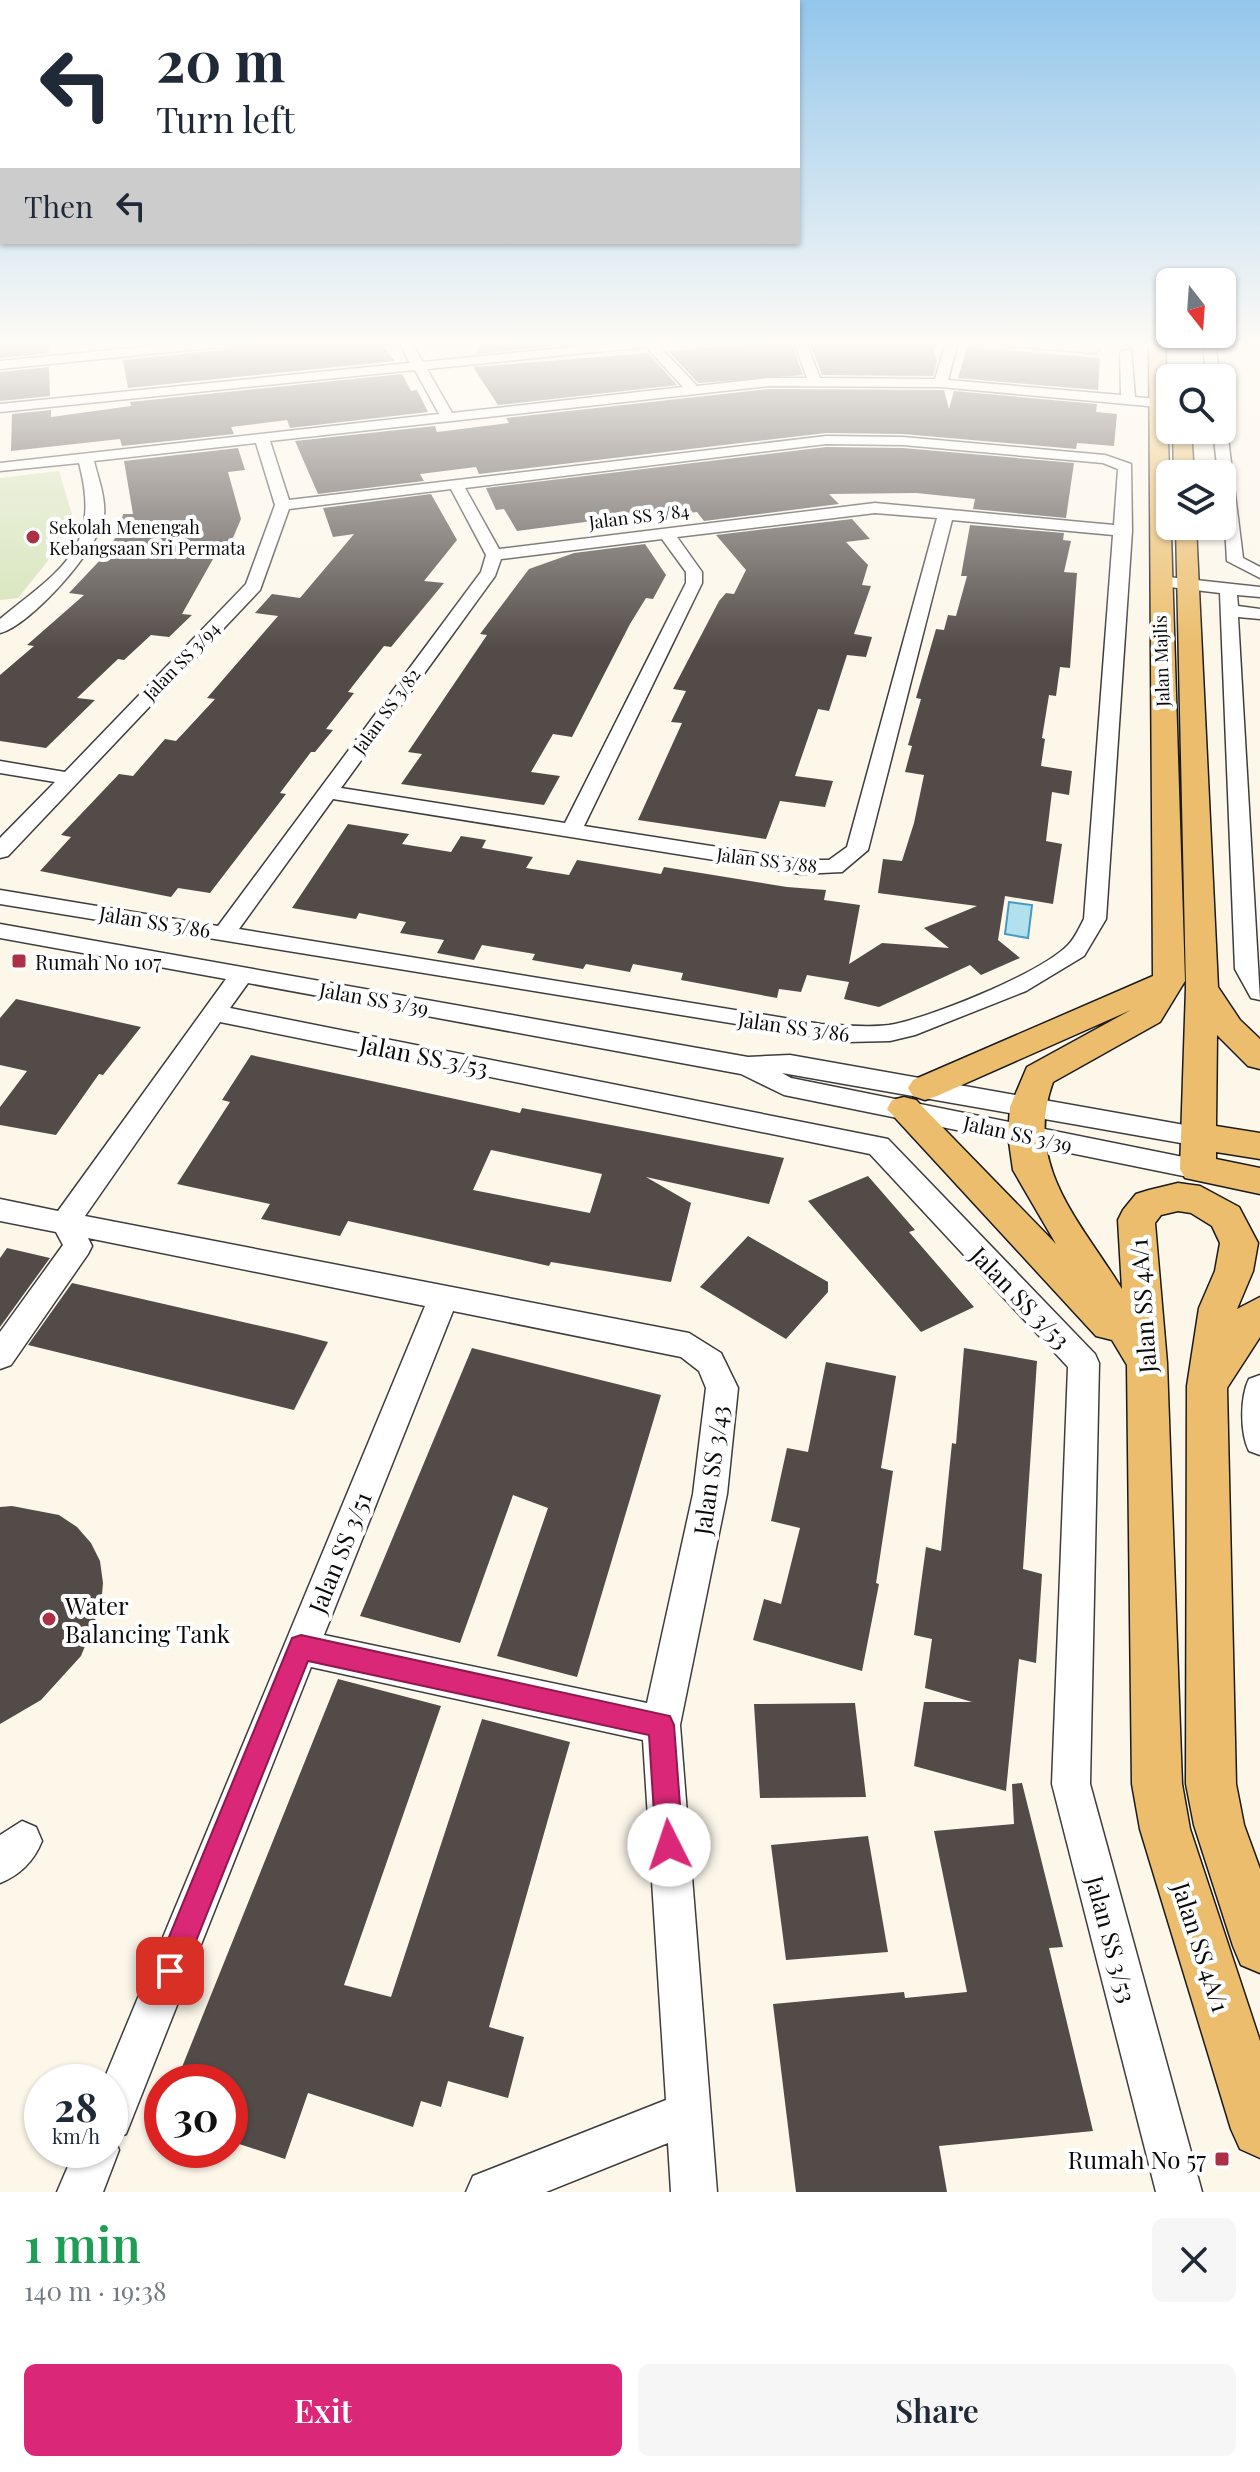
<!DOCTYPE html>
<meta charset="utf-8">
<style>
:root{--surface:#fff;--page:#f6f6f7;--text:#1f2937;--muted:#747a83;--accent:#db2777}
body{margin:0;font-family:"Playfair Display",serif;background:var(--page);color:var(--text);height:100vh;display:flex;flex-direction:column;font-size:30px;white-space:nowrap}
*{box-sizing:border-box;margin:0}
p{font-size:26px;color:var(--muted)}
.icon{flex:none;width:44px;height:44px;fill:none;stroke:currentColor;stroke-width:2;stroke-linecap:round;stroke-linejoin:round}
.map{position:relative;height:2192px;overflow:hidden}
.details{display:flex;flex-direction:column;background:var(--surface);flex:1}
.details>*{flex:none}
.top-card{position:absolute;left:0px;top:0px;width:800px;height:244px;box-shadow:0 2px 6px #0004;background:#fff;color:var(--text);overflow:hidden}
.needle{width:52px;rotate:163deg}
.buttons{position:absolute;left:1156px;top:268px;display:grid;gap:16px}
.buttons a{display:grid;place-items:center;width:80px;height:80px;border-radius:12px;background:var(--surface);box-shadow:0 2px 6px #0004;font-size:40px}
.speed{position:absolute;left:24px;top:2064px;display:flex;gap:16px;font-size:40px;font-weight:700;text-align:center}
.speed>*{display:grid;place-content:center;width:104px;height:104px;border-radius:50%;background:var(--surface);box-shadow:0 2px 6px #0004;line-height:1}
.speed small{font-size:20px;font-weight:400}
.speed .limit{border:12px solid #d22;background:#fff;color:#111}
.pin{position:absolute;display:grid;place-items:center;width:68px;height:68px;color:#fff;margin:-34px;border-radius:16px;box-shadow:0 4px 12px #0006}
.me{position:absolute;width:88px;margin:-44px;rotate:356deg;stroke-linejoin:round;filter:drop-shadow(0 0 6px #0008)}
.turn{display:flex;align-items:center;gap:28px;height:168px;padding:0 24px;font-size:36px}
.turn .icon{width:104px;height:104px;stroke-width:2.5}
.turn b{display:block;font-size:56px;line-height:68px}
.then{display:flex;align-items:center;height:76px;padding:0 24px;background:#0003;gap:16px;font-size:30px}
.round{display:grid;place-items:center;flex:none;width:84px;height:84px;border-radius:12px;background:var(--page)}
.overview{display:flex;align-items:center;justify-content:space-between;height:136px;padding:0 24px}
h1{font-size:48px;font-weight:600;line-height:60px;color:#1e9e55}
.button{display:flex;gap:16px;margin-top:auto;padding:16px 24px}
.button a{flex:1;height:92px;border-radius:12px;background:var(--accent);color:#fff;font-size:32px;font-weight:600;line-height:92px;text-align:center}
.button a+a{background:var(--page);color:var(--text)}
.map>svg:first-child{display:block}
.green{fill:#d3e3b7}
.water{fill:#b3e0ef;stroke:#429cbf;stroke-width:2}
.building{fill:#524b48;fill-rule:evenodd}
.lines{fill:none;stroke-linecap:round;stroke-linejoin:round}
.minor-casing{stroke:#3d3d3d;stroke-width:3}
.major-casing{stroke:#1b1b1b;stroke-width:3}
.minor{fill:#fff;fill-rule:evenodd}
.major{fill:#ebbd6c;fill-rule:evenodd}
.route{fill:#db2777;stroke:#8e194d;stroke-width:2}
.poi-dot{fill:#ac3145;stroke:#fff;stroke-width:3}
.labels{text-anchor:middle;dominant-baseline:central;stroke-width:8;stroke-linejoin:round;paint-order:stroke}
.far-street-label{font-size:18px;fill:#0a0a0a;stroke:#fff}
.far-poi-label{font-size:18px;fill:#0a0a0a;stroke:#fff;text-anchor:start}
.street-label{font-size:20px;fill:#0a0a0a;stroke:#fff}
.poi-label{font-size:20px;fill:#0a0a0a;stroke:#fff;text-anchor:start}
.near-street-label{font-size:24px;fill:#0a0a0a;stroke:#fff}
.near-poi-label{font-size:24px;fill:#0a0a0a;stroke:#fff;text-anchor:start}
</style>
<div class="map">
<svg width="1260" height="2192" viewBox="0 0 1260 2192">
<rect width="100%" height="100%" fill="#fdf7ea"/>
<!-- green -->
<path class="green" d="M59,471l13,43 -25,48 -29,36 -18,2v-122z"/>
<!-- water -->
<path class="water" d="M1009,902l23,3 -4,33 -23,-4z"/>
<!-- building -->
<path class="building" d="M0,342h48l1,11 -49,5z
M239,342h48v3l92,-3 16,19 -267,27 -5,-28 107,-11z
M481,342h111l-116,12z
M767,343h24l12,32 -105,8 -30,-32z
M810,343l123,2 4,17 -4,14 -111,-1z
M967,347l133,11 -2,32 -140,-12z
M648,353l29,32 -179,20 -25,-38z
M49,367l1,29 -50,5v-29z
M402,374l9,17 6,-1 11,22 -138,16 -3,-8 -56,7 3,7 -112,12 -2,-7 -109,12 1,-37 39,-4v7l80,-11 -1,-4z
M769,389l175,1 5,19 5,-18 143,13 -1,8 21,2 -3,32 -37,-3 -1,6 -173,-15 -77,-1 -347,41 -3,-7 -56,7 4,7 -106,13 -23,-53 140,-15 2,6 72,-9 -3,-5z
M826,447l77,1 171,15 -8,55 -93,-9 2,-10 -59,-6 -87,1 10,10 -135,17 -7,-9 -42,6 -2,-5 -136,18 -13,-22 -8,1 -10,-22z
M238,448l7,22 -17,2 13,47 -14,33h-10l-35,62 10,1 -23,22 -18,-2 -27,25 -6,-1 -41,39 18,2 -49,48 -46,-7v-66l34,-29 -7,-1 57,-50 -15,-2 34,-36 16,-25 4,-18h10l-9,-53z
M431,494l26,46 -33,41 20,2 -53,64 -7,-1 -36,46 6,1 -28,36 7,1 -18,22h-4l-31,41 6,1 -76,99 -32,-5 -7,9 -131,-26 31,-34 -10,-2 58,-61 14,2 32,-37 11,2 39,-42 -8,-1 71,-82 -23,-3 17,-19 28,4 54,-64 -21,3 -10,-29z
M852,519l18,20 -24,3 22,23 -6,20 9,1 -17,48 18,3 -6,20 -19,-2 -18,56 -11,-2 -23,67 38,5 -8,26 -45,-6 -14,38 -128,-19 44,-97 -11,-1 15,-31 -13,-2 46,-88 7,-8 8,1 12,-24 -30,-35z
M970,525l94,8 -1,7 8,1 -7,31 13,1 -7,95 -10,-1 -4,29 -7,-1 -7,43 3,1 -4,27 31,5 -3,24 -17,-3 -6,49 16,3 -9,60 -48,-8 -7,44 22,18 -39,17 -11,-10 -91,42 -35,-8 5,-17 -42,-7 -6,17 -22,-3 -2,9 -96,-18 2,-7 -50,-9 -3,8 -44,-8 -3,5 -51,-9 3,-6 -53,-9 -8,15 -37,-7 7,-13 -44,-7 6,-11 -47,-9 -3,6 -64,-11 56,-84 61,10 -7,10 49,8 10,-16 25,4 -4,8 51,9 -7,11 43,7 8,-15 84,14 3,-7 123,20 39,3 -2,10 36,5 -11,59 33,-21 67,5 -25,-20 53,-22 -99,-13 5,-34 19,2 12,-38 10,-48 -19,-3 7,-26 -4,-1 13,-46 -5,-1 20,-69 8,1 4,-15 8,1 11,-40h-6z
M645,544l21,31 -13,24 -7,-1 -16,26 -58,113 -19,-3 -22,38 29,4 -16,29 -143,-21 21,-30 -14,-2 79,-117 -7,-1 49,-65 45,-16z
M16,999l125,28 -38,48 -4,-1 -43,61 -56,-10v-18l27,-36 -27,-6v-47z
M251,1055l269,58 2,-5 262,50 -15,46 -123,-27 45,26 -20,79 -120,-20 -2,4 -201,-45 -8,15 -79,-17 9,-15 -93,-20 53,-82 -8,-2zM491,1150l111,24 -12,39 -117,-23z
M868,1176l47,54 -6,2 65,75 -53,25 -113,-131z
M748,1236l80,46v10l-42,47 -86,-52z
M7,1248l43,10 -50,69v-69z
M72,1283l224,51 32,8 -34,68 -266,-65z
M472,1348l189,47 -84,282 -80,-21 51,-148 -35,-13 -53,148 -100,-27z
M964,1348l73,13 -14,208 19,5 -3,46 -3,43 -17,-4 -13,132 -92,-25 10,-64h48l-47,-14 7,-49 -18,-4 12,-88 15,4 11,-108 4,1z
M826,1362l70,14 -15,92 12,3 -17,112 3,1 -17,87 -109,-31 11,-41 17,5 19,-76 -29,-7 16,-73 21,4z
M12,1506l47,9 18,12 14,16 9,18 3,22 -2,23 -20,50 -40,44 -41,24v-217z
M338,1679l103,27 -97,279 47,12 91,-278 88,23 -81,285 35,10 -16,61 -60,-17 -7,26 -20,-6 -8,26 -105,-34 -23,66 -55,-18v-59h-54z
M855,1703l11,94 -106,1 -6,-94z
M1022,1783l41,164 -14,1 44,183 -154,15 8,46h-151l-23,-188 131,-12 1,6 62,-6 -33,-161 80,-7 -2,-40z
M868,1836l20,116 -102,8 -15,-115z"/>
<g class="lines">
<!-- minor casing -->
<g class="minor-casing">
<path id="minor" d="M192,342h44l-6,4 -230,23v-8z
M399,342h12l12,20 199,-20h44l-7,4 38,40 72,-8h38l-13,-36h12l14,36 115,1 11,-37h12l-10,38 173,15 -1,-43 11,-3 4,48 35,3v8l-230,-21 -171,-1 -499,55 19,59 537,-64 77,1 202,18 26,9 1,67 -26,388 -22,37 -58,35 -111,44 -25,6 -43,1 -847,-138v-14l218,36 263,-354 5,-17 -35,-66 -162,20 -29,81 -252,266 -8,2v-20l55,-56 -55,-9v-12l65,11 181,-188 29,-79 -19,-62 -162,18c4,17 12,37 10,55 -4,32 -74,110 -104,117v-14c61,-50 102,-70 79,-156l-79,8v-8l439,-49 -24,-44 -415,42v-8l410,-41zM646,347l37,40 -231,26 -25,-44zM826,444l77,1 200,18 15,6 -4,56 -239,-22 -376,46 -34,-61zM875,513l62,5 -90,329 -18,13h-28l-217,-34 118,-243v-11l-25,-35zM952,520l161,15 -29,384c-5,9 -9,19 -16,26 -27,28 -140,74 -179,80 -23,3 -46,0 -68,-1l-582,-95 94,-130 468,75 41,-2 26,-22zM662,539l24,33v11l-121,240 -224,-35 154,-212 6,-17z
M1004,342c23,0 79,-5 96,7l-6,4 -84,-7z
M1203,342h12l5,36h-14z
M1222,426l5,4 16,128 17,9v11l-33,-17 -5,-87h-4l-5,-44h9z
M1159,576l101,11v10l-23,-2 1,11 22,3v10l-22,-2 22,383 -9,-2 -16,-29 -15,-376 -67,-8v-8z
M0,924l748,133 42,-2 417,74 4,7 -4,7 -9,3 -416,-73 9,5 417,84 4,7 -4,7 -10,3 -414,-84 -43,-21 -493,-91 -18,25 658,131 207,215 4,9 -9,421 112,408h-46l-104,-408 16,-417 -198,-213 -650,-132 -135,194 604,117 32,20 17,35 -11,106 -47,231 37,467h-46l-3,-49 -122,49h-80l7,-16 193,-76 -23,-360 -332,-73 -185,467 -12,4 5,12 -16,42h-46l18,-42h35v-68h-7l322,-776 -337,-68 4,8 -4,8 -77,111 -11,4v-37l63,-87 -7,-13 -56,-11v-22l58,12 168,-232 -226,-41zM453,1311l228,46 18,14 7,17 -13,106 -46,209 -323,-68z
M1260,1375v80l-11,-4c-9,-18 -9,-54 0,-72z
M22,1821l14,6 6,14c-8,20 -22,34 -42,42v-48z"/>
</g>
<!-- major casing -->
<g class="major-casing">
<path id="major" d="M1149,342h16l20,639 -25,41 -107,60c-30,83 27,139 69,207l-4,-69 5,-10 13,-16 13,-4 29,-7 22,3 39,21 19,36 -5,28 -16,38 23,-12v40l-33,51 9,396 8,41 16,44v104l-19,-8 -8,-19 -39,-121 -8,-41 1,-398 12,-78 16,-37 5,-28 -8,-17 -21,-13 -13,-2 -17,4 -6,8 12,140 15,421 8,45 70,212v117l-20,-9 -9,-20 -91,-300 -8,-45 -5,-419 -15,-25 -16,-4 -209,-227 5,-9 12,-3 12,3 140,144 -43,-74 -5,-35 2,-28 17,-40 104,-57 -194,86 -12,4 -12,-4 -5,-8 5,-8 240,-104z
M1173,430h18l3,44h-20z
M1176,526h20l22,461 22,33 20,19v30l-12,-3 -31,-31 -1,91 44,7v26l-44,-7v7l44,9v26l-75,-16 -5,-9 6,-181z"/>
</g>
<!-- minor -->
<use href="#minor" class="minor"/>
<!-- major -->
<use href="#major" class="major"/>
</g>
<!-- sky -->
<linearGradient id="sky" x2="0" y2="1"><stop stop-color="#93c6eb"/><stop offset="0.53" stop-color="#fefbf6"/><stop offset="1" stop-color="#fefbf6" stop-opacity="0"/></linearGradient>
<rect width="1260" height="649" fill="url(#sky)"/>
<!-- route -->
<path class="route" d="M301,1635l369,81 4,9 9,120 -4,9 -10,4 -9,-4 -4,-9 -7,-110 -341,-74 -128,320 -10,4 -11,-4 -4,-10 137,-333z"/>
<!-- markers -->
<g class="poi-dot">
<circle cx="33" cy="537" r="8"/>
<rect x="11" y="953" width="16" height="16" rx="4"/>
<circle cx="49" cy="1619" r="8"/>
<rect x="1214" y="2151" width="16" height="16" rx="4"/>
</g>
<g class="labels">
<!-- far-street labels -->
<g class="far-street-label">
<text transform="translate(639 516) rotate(-7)">Jalan SS 3/84</text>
<text transform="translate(181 661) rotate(-46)">Jalan SS 3/94</text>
<text transform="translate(1161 661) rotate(-92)">Jalan Majlis</text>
<text transform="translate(386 711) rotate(-54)">Jalan SS 3/82</text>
<text transform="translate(767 860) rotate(7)">Jalan SS 3/88</text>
</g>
<!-- far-poi labels -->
<g class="far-poi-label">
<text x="49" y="527">Sekolah Menengah<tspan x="49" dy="21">Kebangsaan Sri Permata</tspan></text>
</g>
<!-- street labels -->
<g class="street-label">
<text transform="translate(155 921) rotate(9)">Jalan SS 3/86</text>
<text transform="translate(374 998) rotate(10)">Jalan SS 3/39</text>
<text transform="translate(794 1026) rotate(8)">Jalan SS 3/86</text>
<text transform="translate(1018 1133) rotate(12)">Jalan SS 3/39</text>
</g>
<!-- poi labels -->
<g class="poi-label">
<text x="35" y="961">Rumah No 107</text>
</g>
<!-- near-street labels -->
<g class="near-street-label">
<text transform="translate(424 1055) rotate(11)">Jalan SS 3/53</text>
<text transform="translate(1021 1297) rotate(46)">Jalan SS 3/53</text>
<text transform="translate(1142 1306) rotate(-94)">Jalan SS 4A/1</text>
<text transform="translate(710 1470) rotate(-82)">Jalan SS 3/43</text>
<text transform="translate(339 1552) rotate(-68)">Jalan SS 3/51</text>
<text transform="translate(1112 1939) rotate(75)">Jalan SS 3/53</text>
<text transform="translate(1202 1947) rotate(72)">Jalan SS 4A/1</text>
</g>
<!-- near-poi labels -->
<g class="near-poi-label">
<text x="65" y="1605">Water<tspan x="65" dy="28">Balancing Tank</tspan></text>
<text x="1206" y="2159" text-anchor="end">Rumah No 57</text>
</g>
</g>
</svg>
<div class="buttons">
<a><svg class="needle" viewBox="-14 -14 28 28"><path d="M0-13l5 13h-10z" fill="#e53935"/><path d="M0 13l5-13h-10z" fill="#747a83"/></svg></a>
<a><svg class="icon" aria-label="search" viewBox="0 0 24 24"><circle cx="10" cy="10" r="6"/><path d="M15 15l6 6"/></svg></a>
<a><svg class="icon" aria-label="layers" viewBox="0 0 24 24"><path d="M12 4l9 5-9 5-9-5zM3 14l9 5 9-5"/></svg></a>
</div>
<div class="speed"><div>28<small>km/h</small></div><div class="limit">30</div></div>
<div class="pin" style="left:170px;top:1971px;background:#d93025"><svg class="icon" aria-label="arrive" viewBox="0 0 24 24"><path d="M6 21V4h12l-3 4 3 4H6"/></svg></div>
<svg class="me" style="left:669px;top:1845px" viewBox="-20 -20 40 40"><circle r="19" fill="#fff"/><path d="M0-13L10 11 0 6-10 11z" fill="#db2777"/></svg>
<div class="top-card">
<div class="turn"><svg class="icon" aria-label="left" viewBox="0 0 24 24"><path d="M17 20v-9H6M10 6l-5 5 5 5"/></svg><div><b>20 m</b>Turn left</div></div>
<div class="then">Then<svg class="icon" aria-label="left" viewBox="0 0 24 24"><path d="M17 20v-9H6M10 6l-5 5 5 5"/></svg></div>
</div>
</div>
<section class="details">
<div class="overview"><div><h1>1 min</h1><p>140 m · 19:38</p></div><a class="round"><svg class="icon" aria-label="close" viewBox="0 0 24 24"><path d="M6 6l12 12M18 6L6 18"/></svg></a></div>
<div class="button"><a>Exit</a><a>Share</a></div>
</section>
